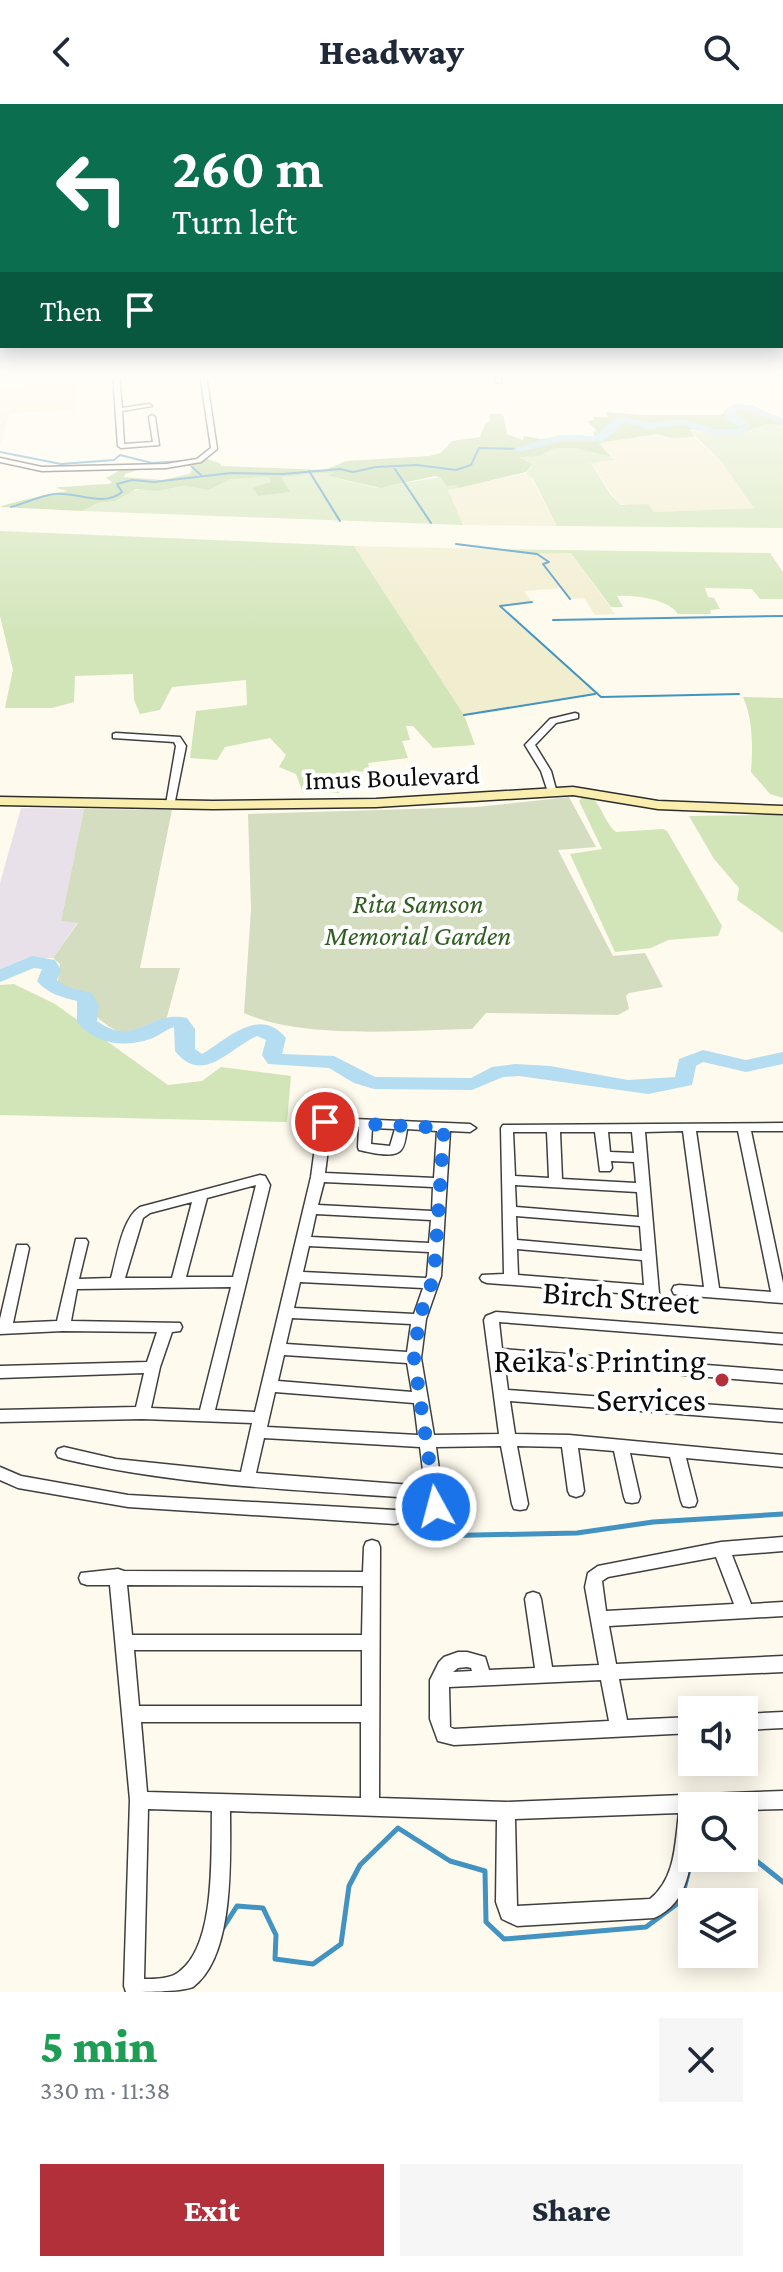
<!DOCTYPE html>
<meta charset="utf-8">
<style>
:root{--surface:#fff;--page:#f6f6f7;--text:#1f2937;--muted:#747a83;--accent:#b1303a}
body{margin:0;font-family:"Crimson Pro",serif;background:var(--page);color:var(--text);height:100vh;display:flex;flex-direction:column;font-size:30px;white-space:nowrap}
*{box-sizing:border-box;margin:0}
p{font-size:26px;color:var(--muted)}
.icon{flex:none;width:44px;height:44px;fill:none;stroke:currentColor;stroke-width:2;stroke-linecap:round;stroke-linejoin:round}
.map{position:relative;height:1888px;overflow:hidden}
.sheet{display:flex;flex-direction:column;background:var(--surface);flex:1}
.sheet>*{flex:none}
.top-card{position:absolute;left:0px;top:0px;width:784px;height:244px;box-shadow:0 4px 20px #0003;background:#0b6e4f;color:#fff;overflow:hidden}
.controls{position:absolute;left:678px;top:1592px;display:grid;gap:16px}
.controls a{display:grid;place-items:center;width:80px;height:80px;border-radius:0px;background:var(--surface);box-shadow:0 4px 20px #0003;font-size:40px}
.pin{position:absolute;display:grid;place-items:center;width:68px;height:68px;color:#fff;margin:-34px;border:4px solid #fff;border-radius:50%;box-shadow:0 2px 8px #0007}
.me{position:absolute;width:88px;margin:-44px;rotate:353deg;stroke-linejoin:round;filter:drop-shadow(0 0 6px #0008)}
.turn{display:flex;align-items:center;gap:28px;height:168px;padding:0 40px;font-size:36px}
.turn .icon{width:104px;height:104px;stroke-width:2.5}
.turn b{display:block;font-size:56px;line-height:68px}
.then{display:flex;align-items:center;height:76px;padding:0 40px;background:#0003;gap:16px;font-size:30px}
.round{display:grid;place-items:center;flex:none;width:84px;height:84px;border-radius:0px;background:var(--page)}
.overview{display:flex;align-items:center;justify-content:space-between;height:136px;padding:0 40px}
h1{font-size:48px;font-weight:800;line-height:60px;color:#1e9e55}
.button{display:flex;gap:16px;margin-top:auto;padding:16px 40px}
.button a{flex:1;height:92px;border-radius:0px;background:var(--accent);color:#fff;font-size:32px;font-weight:800;line-height:92px;text-align:center}
.button a+a{background:var(--page);color:var(--text)}
header{display:flex;justify-content:space-between;align-items:center;height:104px;padding:0 40px;background:var(--surface);font-size:36px;font-weight:800}
.map>svg:first-child{display:block}
.industrial{fill:#e9e1ea}
.farmland{fill:#f1edcf}
.green{fill:#d1e5b9}
.forest{fill:#b6d49a}
.cemetery{fill:#d5ddc0}
.lines{fill:none;stroke-linecap:round;stroke-linejoin:round}
.stream-far1{stroke:#4293c2;stroke-width:2}
.stream{stroke:#4293c2;stroke-width:5}
.river{fill:#b5ddf1;fill-rule:evenodd}
.minor-casing{stroke:#3f3f3f;stroke-width:3}
.tertiary-casing{stroke:#3f3f3f;stroke-width:3}
.secondary-casing{stroke:#2e2e2e;stroke-width:3}
.minor{fill:#fff;fill-rule:evenodd}
.tertiary{fill:#fff;fill-rule:evenodd}
.secondary{fill:#f9eead;fill-rule:evenodd}
.route{stroke:#1a73e8;stroke-width:14;stroke-dasharray:0 25.2}
.poi-dot{fill:#b1303a;stroke:#fff;stroke-width:3}
.labels{text-anchor:middle;dominant-baseline:central;stroke-width:8;stroke-linejoin:round;paint-order:stroke}
.street-label{font-size:28px;fill:#0c0c0c;stroke:#fff}
.park-label{font-size:28px;font-style:italic;fill:#305e22;stroke:#fff}
.near-street-label{font-size:34px;fill:#0c0c0c;stroke:#fff}
.near-poi-label{font-size:34px;fill:#0c0c0c;stroke:#fff;text-anchor:end}
</style>
<header><svg class="icon" aria-label="back" viewBox="0 0 24 24"><path d="M15 5l-7 7 7 7"/></svg>Headway<svg class="icon" aria-label="search" viewBox="0 0 24 24"><circle cx="10" cy="10" r="6"/><path d="M15 15l6 6"/></svg></header>
<div class="map">
<svg width="783" height="1888" viewBox="0 0 783 1888">
<rect width="100%" height="100%" fill="#fefaed"/>
<!-- industrial -->
<path class="industrial" d="M21,704l63,1 -23,112 17,1 -25,36h-26l-27,11v-86z"/>
<!-- farmland -->
<path class="farmland" d="M61,270v10h14l1,26 -66,3 -10,32v-57l18,-1v-12z
M657,330l15,4 22,-1 27,24 34,47 -101,4 -36,-9 -27,-41 23,-2 -15,-17z
M528,369l29,53 -94,-1 -16,-35z
M354,442l137,3 48,5 32,-1 44,61 -20,1 -11,-17 -14,1 -8,-11 -38,3 8,11 -31,4 96,88 -133,21z"/>
<!-- green -->
<path class="green" d="M769,320l14,1v103l-226,-2 -23,-45 -8,-9 6,-5 -13,-7 3,-4 32,-8h22l35,9 4,3 -24,3 19,31 11,11 27,-1 6,8 100,-4 -33,-47 -32,-31 42,5z
M331,368l3,1 -3,4 46,11 63,-11 7,8h9l3,3 -11,2 15,35 -381,-14 16,-8 17,-2 14,-9 13,-3 16,2 25,-5 26,4 22,-11 38,-2 2,5 -12,14 30,-4 -9,-15z
M0,427l354,15 110,169 11,30 -42,3 -20,-22h-7l4,14 -8,1 6,17 -40,5 2,10 -19,-3 -12,23h-36l-7,-19 -17,-7 7,-12 -16,-17 -45,9 -8,13 -27,-2 6,-47 51,-6 -1,-25 -74,7 -12,23 -20,4 -6,-14 -1,-26 -58,2 -1,26 -22,6h-47l8,-38 -13,-54z
M491,445l279,4 13,19v27h-23l-8,-10 -47,-1 3,9 6,1 6,11 -10,1 1,4h-33c-10,-15 -43,-19 -61,-18l6,11h-12l-40,-54 -44,1z
M743,593l40,1v100l-13,-4 -19,-22c2,-24 2,-53 -8,-75z
M582,693h10c10,10 14,28 24,35l47,-3 4,2 55,95 -4,10 -50,4 -17,8 -36,4 -45,-98 32,-5 -23,-48z
M772,708l11,2v119l-46,-33 2,-12 -25,-29 -25,-43 76,-1z
M14,880l41,20 113,81 34,-4 19,-14 70,9 -4,46 -287,-7v-130z"/>
<!-- forest -->
<path class="forest" d="M753,301l21,13h9v7l-14,-1 -38,11 -41,-6 4,8 -22,1 -15,-4 -58,9 12,14 -35,-9h-21l-16,8 -20,1 13,8 -6,7 -67,16 -3,-3 -9,1 -7,-9 -5,-1 -55,12 -52,-12 6,-3c-14,-1 -37,3 -53,4l9,15 -31,4 -7,-8 19,-6 -2,-5 -38,2 -22,11 -26,-4 -25,5 -22,-2 -21,12 -17,2 -16,8 -82,-4c3,-3 60,-15 68,-16l-12,-3 3,-1c17,0 32,-3 50,-3l3,-2 -6,-4 18,-10 17,1 -16,5 -1,3 38,3 27,-6 4,-6 -6,-3 20,-6 13,4 1,3 104,4 21,-9 83,-5 12,-3 11,-12 28,-4 5,-13 5,-3 -1,-7h14l4,20 16,6 1,-4 17,3 37,-4 17,2 -2,-4 3,-3 -9,-9 7,-1 -1,-3h15l-2,-5 36,3h80l6,-8z"/>
<!-- cemetery -->
<path class="cemetery" d="M569,693l27,50 -38,3 55,106 32,-3 18,34 -34,6 -3,3 3,13 -11,6 -132,-2 -14,16c-65,1 -169,11 -228,-16l7,-103 -3,-96 229,-7z
M84,705l88,1 -32,158h40l-13,49c-31,22 -46,23 -73,-3l-1,-17 -15,-7 -21,-1 3,-25 -7,-6 25,-35 -17,-2z"/>
<g class="lines">
<!-- stream-far1 -->
<path class="stream-far1" d="M0,348l61,12 53,-4 6,-5 32,8 32,-2
M393,362l38,57
M192,363l9,8
M309,367l31,50
M11,403c14,-4 29,-11 43,-13 22,-3 49,14 68,-2l-5,-8 15,-4 22,2 77,-9 52,1 57,-5 13,3 23,-5 41,-2 39,5 15,-5 8,-17 40,1
M456,440l81,10 12,8 -6,2 27,35
M532,498l-32,4 101,91 138,-3
M553,516l230,-4
M464,611l131,-21"/>
<!-- stream -->
<path class="stream" d="M430,1432l147,-3 76,-11 130,-8
M744,1747l39,31
M223,1824l14,-22 26,2 13,27 -1,24 38,5 28,-20 8,-58 11,-21 38,-37 52,33 35,10 1,51 18,17 142,-12 35,-26 11,-43"/>
<!-- river -->
<path class="river" d="M742,299l41,15v6l-41,-15 -7,3 16,14 -10,9h-27l-32,-10 -35,4 -23,-6 -21,19h-44l-40,10 -6,-3 46,-14 37,1 15,-15 13,-4 23,6 36,-4 32,10h23l2,-2 -12,-7 -4,-9 7,-6z
M32,852l23,4 6,10 -4,10 10,7 25,6 7,13 -2,15c38,28 53,-12 90,-3l8,11v20l7,5c25,-14 57,-49 84,-16l-4,16 52,2 41,21 96,1 21,-11 23,-3 35,2 78,14 47,-3 4,-18 24,-9 43,10 37,-8v12l-37,8 -43,-10 -7,4 -4,19 -44,9 -129,-18 -16,1 -31,13 -98,-1 -20,-6 -25,-15 -61,-4 -6,-9 4,-15 -9,-4c-28,12 -54,50 -82,15l-1,-24c-9,3 -15,9 -24,12 -25,9 -56,5 -73,-17v-21c-16,-4 -29,-7 -40,-20l5,-12 -8,-1 -34,14v-13z"/>
<!-- minor casing -->
<g class="minor-casing">
<path id="minor" d="M113,270h6l3,34 27,-4 3,2 -30,5 2,33 29,-2 -4,-25 3,-2 3,2 4,28 -38,3 -3,-2z
M200,270h6l11,75 -16,13 -35,6 -124,3 -42,-9v-4l42,9 124,-3 31,-5 14,-11z
M495,270h6v9l-5,-1z
M575,609l3,1v4l-22,5 -21,22 16,26 6,22 -2,2h-6l-8,-24 -16,-26 25,-26z
M116,629l64,4 6,9 -12,60 -3,1 -5,-3 10,-58 -2,-4 -61,-4v-4z
M327,995l6,4 -2,15 139,6 6,4 -6,4 -20,-1 -9,145 -15,43 -5,39 13,77 65,-1 -15,-114 2,-4 10,-4 287,22v10l-284,-22 3,27 281,22v12l-279,-23 4,30 275,20v12l-273,-21 5,33 54,1 214,20v12l-97,-9 11,43 -2,5 -6,1 -6,-1 -2,-5 -11,-44 -40,-4 10,44 -2,5 -6,1 -6,-1 -2,-5 -10,-46 -36,-3 6,43 -2,4 -6,2 -6,-2 -2,-4 -6,-44 -45,-1 11,58 -2,5 -6,1 -6,-1 -2,-5 -11,-58 -65,1 8,60 -2,5 -6,1 -6,-1 -3,-13c-121,-9 -245,-12 -363,-40l-6,-2 -2,-4 2,-4 6,-2 52,12 125,13 11,-49 -110,-4 -142,3v-12l136,-3 8,-34 -144,5v-12l147,-4 10,-30 -94,-1 -63,3v-15l17,-74h10l2,3 -16,75 44,-2 19,-82h10l2,3 -9,37 32,-1c6,-21 11,-60 29,-71l120,-32 5,1 5,9 -55,225 40,2 56,-235 10,-74zM331,1022l28,1 -1,20 1,3c10,2 35,9 42,0 4,-4 5,-15 6,-21l30,2 -3,47 -109,-5zM372,1024l23,1 -5,17 -19,-2zM324,1078l109,5 -1,24 -114,-6zM256,1081l-23,92h-47l21,-79zM192,1098l-20,76h-47l18,-60 7,-5zM316,1110l115,6 -2,23 -118,-6zM309,1142l120,6 -2,24 -1,2 -123,-6zM300,1178l123,6 -9,26 -120,-6zM231,1183l-31,123 -49,-2 9,-41 12,-35 8,-1 2,-4 -2,-4 -109,-2 6,-32zM292,1214l119,6 -4,28 -121,-8zM284,1251l123,8 5,29 -134,-11zM275,1288l139,11 4,32 -151,-8zM264,1334l156,9 5,39 -169,-13z
M783,1019v8h-32l32,152v20l-104,-8 -5,-1 -2,-4 2,-4 5,-1 25,2 -21,-156 -38,1 15,173 -2,4h-10l-3,-14 -158,-12 -5,-2 -2,-3 2,-3 22,-1 -3,-146 2,-3zM696,1027h42l33,161 -52,-4zM513,1028h34l2,46 -34,-2zM560,1028h35l5,39h10l2,-3 -1,-7 23,1 2,21 -74,-4zM608,1028h24l2,21 -24,-1zM515,1081l122,7 2,25 -123,-10zM516,1112l124,10 2,25 -125,-11zM517,1145l125,11 2,25 -126,-10z
M0,1363l21,9 107,19 267,15 6,2 2,5 -2,5 -6,2 -267,-17 -110,-19 -18,-8z
M783,1433v14l-51,4 19,49 32,-2v14l-174,10 7,38 167,-8v16l-164,7 8,41 65,-3v16l-238,12 -16,-4 -8,-22v-39l9,-18 5,-5 14,-5h9l18,5 4,13 46,-2 -10,-69 2,-5 6,-2 6,2 2,5 11,68 47,-2 -14,-78 3,-14 10,-7 123,-24zM716,1453l18,47 -128,7 -4,-30 6,-4zM467,1563l4,1 1,3 -19,1 5,-4zM601,1576l8,41 -155,8 -4,-2 -1,-40z
M372,1436l6,2 2,5 -1,251 127,4 277,-11v18l-39,1v-4h-52c0,38 5,94 -38,112l-137,8 -15,-7 -6,-17 1,-82 -267,-9c0,47 5,145 -37,176 -13,5 -50,5 -67,5l-2,-6 6,-186 -20,-215h-23l-6,-2 -2,-5 2,-5 37,-4 6,2 239,1 1,-25 2,-5zM127,1481l236,1 -1,49h-230zM134,1546h228v56h-223zM141,1618h220v76l-214,-6zM148,1705l64,2c-1,42 4,133 -32,160 -9,8 -24,8 -36,8zM679,1709c-4,30 -3,65 -29,86l-133,7 -2,-87z
M783,1608v16l-39,2v-16z"/>
</g>
<!-- tertiary casing -->
<g class="tertiary-casing">
<path id="tertiary" d="M0,270h23l-23,3z"/>
</g>
<!-- secondary casing -->
<g class="secondary-casing">
<path id="secondary" d="M573,683l85,14 125,5v8l-125,-5 -85,-14 -197,12 -163,2 -213,-4v-8l213,4 163,-2z"/>
</g>
<!-- minor -->
<use href="#minor" class="minor"/>
<!-- tertiary -->
<use href="#tertiary" class="tertiary"/>
<!-- secondary -->
<use href="#secondary" class="secondary"/>
</g>
<!-- sky -->
<linearGradient id="sky" x2="0" y2="1"><stop stop-color="#93c4ec"/><stop offset="0.51" stop-color="#fffdf7"/><stop offset="1" stop-color="#fffdf7" stop-opacity="0"/></linearGradient>
<rect width="783" height="534" fill="url(#sky)"/>
<g class="lines">
<!-- route -->
<path class="route" d="M325,1018l119,6 -10,148 -15,43 -5,39 22,149"/>
</g>
<!-- markers -->
<circle class="poi-dot" cx="722" cy="1276" r="8"/>
<g class="labels">
<!-- street labels -->
<g class="street-label">
<text transform="translate(392 673) rotate(-2)">Imus Boulevard</text>
</g>
<!-- park labels -->
<g class="park-label">
<text x="418" y="799">Rita Samson<tspan x="418" dy="32">Memorial Garden</tspan></text>
</g>
<!-- near-street labels -->
<g class="near-street-label">
<text transform="translate(621 1193) rotate(4)">Birch Street</text>
</g>
<!-- near-poi labels -->
<g class="near-poi-label">
<text x="706" y="1256">Reika's Printing<tspan x="706" dy="39">Services</tspan></text>
</g>
</g>
</svg>
<div class="controls">
<a><svg class="icon" aria-label="sound" viewBox="0 0 24 24"><path d="M4 9h4l5-4v14l-5-4H4zM17 9q2 3 0 6"/></svg></a>
<a><svg class="icon" aria-label="search" viewBox="0 0 24 24"><circle cx="10" cy="10" r="6"/><path d="M15 15l6 6"/></svg></a>
<a><svg class="icon" aria-label="layers" viewBox="0 0 24 24"><path d="M12 4l9 5-9 5-9-5zM3 14l9 5 9-5"/></svg></a>
</div>
<div class="pin" style="left:325px;top:1018px;background:#d93025"><svg class="icon" aria-label="arrive" viewBox="0 0 24 24"><path d="M6 21V4h12l-3 4 3 4H6"/></svg></div>
<svg class="me" style="left:436px;top:1403px" viewBox="-20 -20 40 40"><circle r="17" fill="#1a73e8" stroke="#fff" stroke-width="3"/><path d="M0-11L8 9 0 5-8 9z" fill="#fff"/></svg>
<div class="top-card">
<div class="turn"><svg class="icon" aria-label="left" viewBox="0 0 24 24"><path d="M17 20v-9H6M10 6l-5 5 5 5"/></svg><div><b>260 m</b>Turn left</div></div>
<div class="then">Then<svg class="icon" aria-label="arrive" viewBox="0 0 24 24"><path d="M6 21V4h12l-3 4 3 4H6"/></svg></div>
</div>
</div>
<section class="sheet">
<div class="overview"><div><h1>5 min</h1><p>330 m · 11:38</p></div><a class="round"><svg class="icon" aria-label="close" viewBox="0 0 24 24"><path d="M6 6l12 12M18 6L6 18"/></svg></a></div>
<div class="button"><a>Exit</a><a>Share</a></div>
</section>
